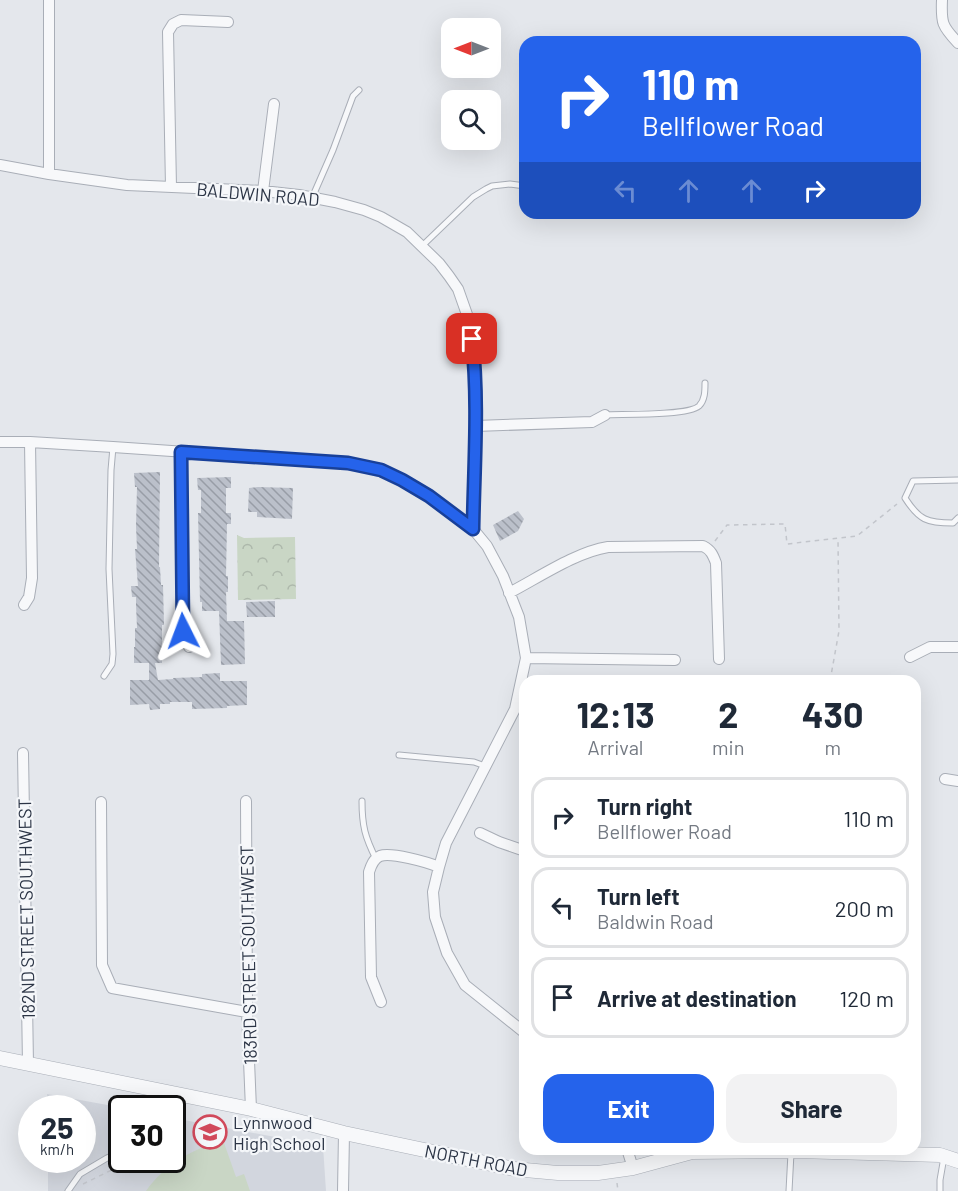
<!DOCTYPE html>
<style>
:root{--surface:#fff;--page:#f2f2f3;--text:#1f2937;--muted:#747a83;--line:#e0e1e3;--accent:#2563eb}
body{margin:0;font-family:Barlow,sans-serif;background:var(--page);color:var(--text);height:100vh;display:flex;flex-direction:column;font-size:22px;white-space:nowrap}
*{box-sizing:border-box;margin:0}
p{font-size:20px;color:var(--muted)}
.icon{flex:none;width:33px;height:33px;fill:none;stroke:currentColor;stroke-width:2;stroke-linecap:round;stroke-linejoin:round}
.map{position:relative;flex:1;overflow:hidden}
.sheet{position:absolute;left:519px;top:675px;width:402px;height:480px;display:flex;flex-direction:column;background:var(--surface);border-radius:18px;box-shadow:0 6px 24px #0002}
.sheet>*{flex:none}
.guide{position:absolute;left:519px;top:36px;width:402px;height:183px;border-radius:18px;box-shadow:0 6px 24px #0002;background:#2563eb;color:#fff;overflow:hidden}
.needle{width:39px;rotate:270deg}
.tools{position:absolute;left:441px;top:18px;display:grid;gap:12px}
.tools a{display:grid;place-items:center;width:60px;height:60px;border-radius:12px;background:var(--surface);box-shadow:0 6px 24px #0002;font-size:30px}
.speed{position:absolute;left:18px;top:1095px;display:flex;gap:12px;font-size:30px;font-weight:700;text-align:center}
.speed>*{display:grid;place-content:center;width:78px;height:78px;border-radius:50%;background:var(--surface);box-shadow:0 6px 24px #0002;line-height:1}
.speed small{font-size:15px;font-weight:400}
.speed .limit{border:3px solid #111;border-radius:9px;background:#fff;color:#111}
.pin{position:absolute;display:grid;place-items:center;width:51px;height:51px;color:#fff;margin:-26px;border-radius:12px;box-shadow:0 3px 9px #0006}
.me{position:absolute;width:66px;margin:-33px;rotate:357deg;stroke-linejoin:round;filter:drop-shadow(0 0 4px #0008)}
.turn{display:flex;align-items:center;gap:21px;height:126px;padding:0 24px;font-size:27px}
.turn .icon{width:78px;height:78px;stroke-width:2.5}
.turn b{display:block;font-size:42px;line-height:51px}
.lanes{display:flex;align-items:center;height:57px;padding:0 24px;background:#0003;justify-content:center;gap:30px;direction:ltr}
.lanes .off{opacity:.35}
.eta{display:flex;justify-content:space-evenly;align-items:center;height:102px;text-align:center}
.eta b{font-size:36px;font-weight:700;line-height:42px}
.cta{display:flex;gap:12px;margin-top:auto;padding:12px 24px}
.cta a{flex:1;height:69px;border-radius:18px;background:var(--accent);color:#fff;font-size:24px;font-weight:700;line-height:69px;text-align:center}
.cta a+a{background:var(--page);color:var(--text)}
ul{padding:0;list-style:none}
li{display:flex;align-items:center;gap:18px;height:81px;margin:0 12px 9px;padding:0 12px;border:3px solid var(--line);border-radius:18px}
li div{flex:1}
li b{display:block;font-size:22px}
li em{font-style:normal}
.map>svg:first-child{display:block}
.built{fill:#d2d6de}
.park{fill:url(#park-crowns)}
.pitch{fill:#c9d6c5}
.building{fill:url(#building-back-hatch)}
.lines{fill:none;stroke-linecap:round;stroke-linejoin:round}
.service-casing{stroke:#a9aeb7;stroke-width:7}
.minor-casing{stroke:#a9aeb7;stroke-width:12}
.tertiary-casing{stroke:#a9aeb7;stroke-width:15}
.path{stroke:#c2c5cb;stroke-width:1.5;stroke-dasharray:4.5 4.5;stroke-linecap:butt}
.service{stroke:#f7f8fa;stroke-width:5}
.minor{stroke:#f7f8fa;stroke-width:10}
.tertiary{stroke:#f7f8fa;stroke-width:14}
.route-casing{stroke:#184099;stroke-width:15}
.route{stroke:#2563eb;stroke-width:10}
.labels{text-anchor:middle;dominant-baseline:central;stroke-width:4.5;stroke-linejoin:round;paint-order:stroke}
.street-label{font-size:18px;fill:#2b3445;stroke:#f4f6f9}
.poi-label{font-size:18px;fill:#2b3445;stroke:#f4f6f9;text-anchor:start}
</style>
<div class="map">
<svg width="958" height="1191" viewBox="0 0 958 1191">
<defs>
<pattern id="park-crowns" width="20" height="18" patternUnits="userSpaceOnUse" patternTransform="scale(1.5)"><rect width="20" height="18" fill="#c9d6c5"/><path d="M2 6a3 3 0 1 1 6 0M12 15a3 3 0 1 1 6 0" fill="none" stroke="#adb8ab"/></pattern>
<pattern id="building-back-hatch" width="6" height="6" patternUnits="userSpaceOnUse" patternTransform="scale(1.5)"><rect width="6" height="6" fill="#bbc0ca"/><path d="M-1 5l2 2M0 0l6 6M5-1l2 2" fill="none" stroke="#989da6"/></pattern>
</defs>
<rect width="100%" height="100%" fill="#e4e7ec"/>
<!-- built -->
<path class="built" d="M47,1094l77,14h-2v52h50l1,-42 150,28 3,45h-278v-31h34v-52h-34z"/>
<!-- park -->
<path class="park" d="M237,535l7,3 51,-1 1,62 -58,1z"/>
<!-- pitch -->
<path class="pitch" d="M223,1140l13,37 8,-3 6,17h-104c19,-27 47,-42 77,-51z"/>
<!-- building -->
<path class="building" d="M160,472l-1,95h1l1,18h2l1,40h-2v38h-7l3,17 15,-1v-1l29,-1v-3l18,-1v8h27v24l-20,1v2l-35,1v-7h-22v2h-10v5l-10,1 -1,-6 -19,1v-25h19v-17h-15v-16h1v-19h2l-1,-23v-8h-4l-1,-11h7l-3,-37h2l-1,-23 1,-39h-2l-1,-14z
M231,477v11h-5v25h5v11h-4l-1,52h2v16h-2l1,29h17l1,43 -24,1 -2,-54h-17v-9h-2l-2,-89h3v-23h-3l-1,-12z
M258,487l35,1 -1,31 -35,-2v-5h-9l1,-24z
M518,511l6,8 -6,12 -18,10 -7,-16z
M275,601v16h-28l-1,-15z"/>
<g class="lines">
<!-- service casing -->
<g class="service-casing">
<path id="service" d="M312,198l21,-48 20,-54 6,-6
M422,246l51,-49 13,-8 6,-3 18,-2 15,2
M605,415c17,-1 83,1 94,-9 6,-6 6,-15 6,-23
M958,480l-45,1 -8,17c14,22 22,25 48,25l5,-5
M104,676l8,-12 1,-10 -4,-85 2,-99 2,-23
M399,755l75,7 11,4
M362,801c0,25 3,36 14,58
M145,1108l6,-17
M68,1191l12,-17 27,-16 15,-7
M789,1191l2,-38
M940,1191v-11l4,-23"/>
</g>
<!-- minor casing -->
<g class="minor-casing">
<path id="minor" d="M942,0c-1,23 0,26 16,43
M0,165l49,9 78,11 136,6 36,4 36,7 29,8 17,7 26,15 32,31 10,13 9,13 12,34 4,33 1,70 -2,103
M49,174v-174
M171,187l-3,-155 5,-8 8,-4 47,2
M263,191l11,-87
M475,426l117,-4 13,-7
M0,442h30l83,5 218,15 33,4 28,9 37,21 44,33 14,17 16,30 16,41 7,41 -11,51 -69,134 -7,24 -6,25 2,25 12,36 18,32 60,48
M181,452l1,170 4,18 3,7
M509,593c29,-15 67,-41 99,-46l95,-1c8,4 10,9 13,17l3,96
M24,605l5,-8 3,-19 -2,-136
M910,657l20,-10h28
M526,658l149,2
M23,753l5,311
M945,779l13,2
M246,801l1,211 4,97
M101,802l1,163 10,23 135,24
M480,833l19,9 26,9
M381,1002l-10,-25 -2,-105c2,-6 4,-13 11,-16 11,-4 47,6 59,11
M627,1149l6,19
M343,1191l1,-58"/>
</g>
<!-- tertiary casing -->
<g class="tertiary-casing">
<path id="tertiary" d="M0,1058l251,51 93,24 170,36 44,4h40l35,-5 59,-16 105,-1 143,4 18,6"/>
</g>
<!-- path -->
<path class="path" d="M715,541l12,-16 58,-1 2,20 70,-8 40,-32
M830,681l9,-50 -1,-92
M617,1183l1,8
M83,1184l39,-19 7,-5"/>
<!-- service -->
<use href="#service" class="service"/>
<!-- minor -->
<use href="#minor" class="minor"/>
<!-- tertiary -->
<use href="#tertiary" class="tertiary"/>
</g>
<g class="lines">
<!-- route casing -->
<g class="route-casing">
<path id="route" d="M183,631l-2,-179 167,11 33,7 21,10 27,16 44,33c1,-63 6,-127 -1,-190"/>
</g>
<!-- route -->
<use href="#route" class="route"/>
</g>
<!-- icons -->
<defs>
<g id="school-ring" transform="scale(1.725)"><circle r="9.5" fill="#f4f6f9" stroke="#d1495b" stroke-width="1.5"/><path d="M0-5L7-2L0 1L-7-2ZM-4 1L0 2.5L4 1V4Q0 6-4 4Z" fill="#d1495b"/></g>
</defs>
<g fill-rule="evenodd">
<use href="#school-ring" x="210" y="1132"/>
</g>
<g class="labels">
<!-- street labels -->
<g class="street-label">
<text transform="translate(258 194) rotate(5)">BALDWIN ROAD</text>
<text transform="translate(26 909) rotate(-91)">182ND STREET SOUTHWEST</text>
<text transform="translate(248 955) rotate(-91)">183RD STREET SOUTHWEST</text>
<text transform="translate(476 1160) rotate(11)">NORTH ROAD</text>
</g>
<!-- poi labels -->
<g class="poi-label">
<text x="233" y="1122">Lynnwood<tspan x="233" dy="21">High School</tspan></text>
</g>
</g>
</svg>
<div class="tools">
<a><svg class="needle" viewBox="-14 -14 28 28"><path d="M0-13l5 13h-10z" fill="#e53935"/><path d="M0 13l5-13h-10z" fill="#747a83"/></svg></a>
<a><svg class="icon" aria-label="search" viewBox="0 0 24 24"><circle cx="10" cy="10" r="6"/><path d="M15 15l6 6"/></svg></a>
</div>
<div class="speed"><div>25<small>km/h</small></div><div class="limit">30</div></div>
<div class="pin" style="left:472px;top:339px;background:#d93025"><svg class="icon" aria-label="arrive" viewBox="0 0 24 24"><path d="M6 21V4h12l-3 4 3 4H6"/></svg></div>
<svg class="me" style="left:183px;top:631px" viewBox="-20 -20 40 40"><path d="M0-17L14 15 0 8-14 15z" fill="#2563eb" stroke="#fff" stroke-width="4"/></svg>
<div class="guide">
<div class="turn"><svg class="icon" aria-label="right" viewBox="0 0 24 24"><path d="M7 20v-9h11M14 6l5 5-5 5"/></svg><div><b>110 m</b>Bellflower Road</div></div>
<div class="lanes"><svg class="icon off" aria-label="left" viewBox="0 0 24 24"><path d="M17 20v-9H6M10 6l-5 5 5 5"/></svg><svg class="icon off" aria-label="ahead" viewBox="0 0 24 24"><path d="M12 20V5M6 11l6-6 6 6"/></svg><svg class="icon off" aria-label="ahead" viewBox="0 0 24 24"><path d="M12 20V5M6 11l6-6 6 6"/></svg><svg class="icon" aria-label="right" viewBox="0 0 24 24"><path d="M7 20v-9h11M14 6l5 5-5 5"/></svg></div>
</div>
<section class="sheet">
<div class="eta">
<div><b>12:13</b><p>Arrival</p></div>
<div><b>2</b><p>min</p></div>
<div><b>430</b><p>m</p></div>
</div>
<ul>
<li><svg class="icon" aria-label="right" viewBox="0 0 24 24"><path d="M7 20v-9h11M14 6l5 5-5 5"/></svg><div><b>Turn right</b><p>Bellflower Road</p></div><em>110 m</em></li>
<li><svg class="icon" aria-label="left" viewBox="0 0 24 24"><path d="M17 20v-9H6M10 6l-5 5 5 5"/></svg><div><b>Turn left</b><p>Baldwin Road</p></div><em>200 m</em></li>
<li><svg class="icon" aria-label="arrive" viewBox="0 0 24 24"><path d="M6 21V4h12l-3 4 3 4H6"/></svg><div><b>Arrive at destination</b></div><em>120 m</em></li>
</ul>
<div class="cta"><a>Exit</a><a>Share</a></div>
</section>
</div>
